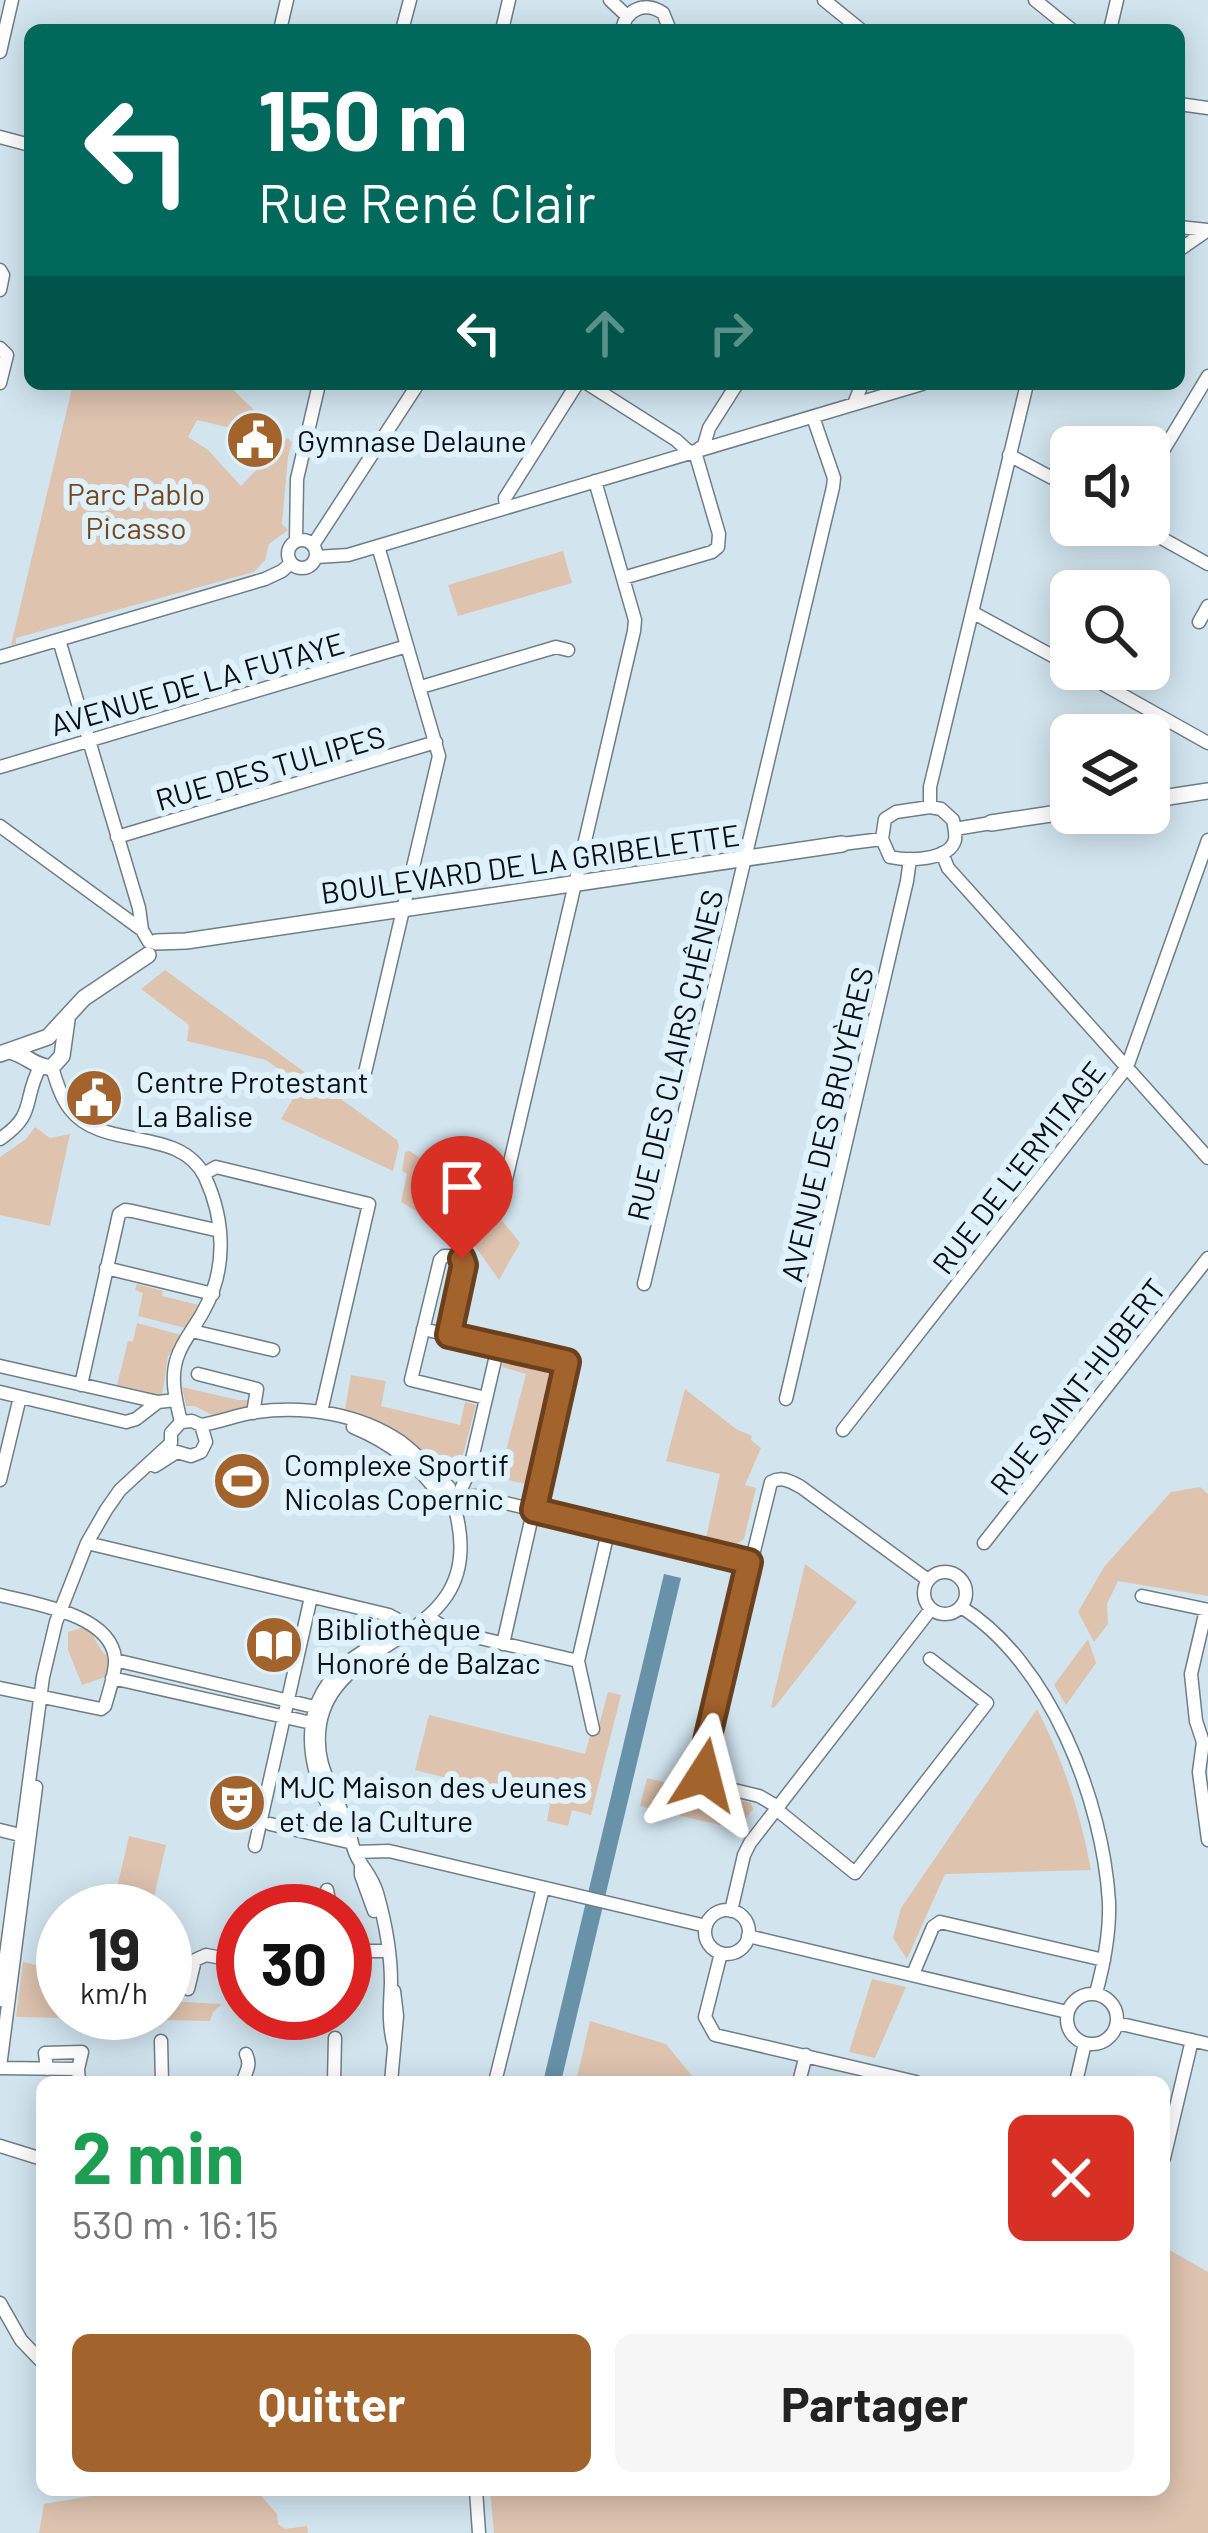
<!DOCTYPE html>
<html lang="fr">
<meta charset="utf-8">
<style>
:root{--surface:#fff;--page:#f6f6f6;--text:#222;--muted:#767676;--accent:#a3632c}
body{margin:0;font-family:Barlow,sans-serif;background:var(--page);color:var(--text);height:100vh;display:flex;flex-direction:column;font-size:45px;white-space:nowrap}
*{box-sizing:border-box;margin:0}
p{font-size:39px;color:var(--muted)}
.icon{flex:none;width:66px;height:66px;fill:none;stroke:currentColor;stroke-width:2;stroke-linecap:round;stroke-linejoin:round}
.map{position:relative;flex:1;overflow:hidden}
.drawer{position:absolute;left:36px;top:2076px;width:1134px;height:420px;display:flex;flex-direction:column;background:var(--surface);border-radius:18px;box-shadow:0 6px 30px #0003}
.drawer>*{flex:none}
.top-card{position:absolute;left:24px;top:24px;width:1161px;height:366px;border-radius:18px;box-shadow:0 6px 30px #0003;background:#00695c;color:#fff;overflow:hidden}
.fabs{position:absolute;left:1050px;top:426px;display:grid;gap:24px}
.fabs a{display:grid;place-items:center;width:120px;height:120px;border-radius:18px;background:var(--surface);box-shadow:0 6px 30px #0003;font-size:60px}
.speed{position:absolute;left:36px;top:1884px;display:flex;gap:24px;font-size:60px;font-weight:700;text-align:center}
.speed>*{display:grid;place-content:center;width:156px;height:156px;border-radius:50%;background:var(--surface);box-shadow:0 6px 30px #0003;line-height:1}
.speed small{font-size:30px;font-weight:400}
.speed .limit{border:18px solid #d22;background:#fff;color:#111}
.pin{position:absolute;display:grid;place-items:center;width:102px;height:102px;color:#fff;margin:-123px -51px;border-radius:50% 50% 50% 0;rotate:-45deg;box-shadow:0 0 12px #0007}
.pin .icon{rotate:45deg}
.me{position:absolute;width:132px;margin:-66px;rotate:9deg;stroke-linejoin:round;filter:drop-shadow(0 0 9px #0008)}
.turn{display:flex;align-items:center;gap:42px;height:252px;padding:0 36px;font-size:54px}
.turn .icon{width:156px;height:156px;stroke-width:2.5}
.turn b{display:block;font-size:84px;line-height:102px}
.lanes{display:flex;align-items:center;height:114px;padding:0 36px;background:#0003;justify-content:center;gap:60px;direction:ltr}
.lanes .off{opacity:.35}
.round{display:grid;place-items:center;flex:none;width:126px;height:126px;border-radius:18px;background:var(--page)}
.headline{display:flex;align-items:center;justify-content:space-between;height:204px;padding:0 36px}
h1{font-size:72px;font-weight:700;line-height:90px;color:#1e9e55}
.action{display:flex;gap:24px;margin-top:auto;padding:24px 36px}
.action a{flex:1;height:138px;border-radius:18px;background:var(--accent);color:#fff;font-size:48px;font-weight:700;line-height:138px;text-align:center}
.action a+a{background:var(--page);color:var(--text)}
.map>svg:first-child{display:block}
.green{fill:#dec3af}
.water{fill:#6792a8}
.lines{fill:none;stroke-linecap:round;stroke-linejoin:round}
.minor-casing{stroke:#6d7e87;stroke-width:15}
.major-casing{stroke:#6d7e87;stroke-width:18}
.minor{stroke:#fff;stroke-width:12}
.major{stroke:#fff;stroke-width:15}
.route-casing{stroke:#6a401d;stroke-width:30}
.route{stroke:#a3632c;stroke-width:21}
.labels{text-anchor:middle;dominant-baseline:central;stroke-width:12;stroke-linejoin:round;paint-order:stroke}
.poi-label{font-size:30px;fill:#091013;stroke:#dff2fc;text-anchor:start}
.park-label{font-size:30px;fill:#79471e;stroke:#dff2fc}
.street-label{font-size:30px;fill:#091013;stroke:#dff2fc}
</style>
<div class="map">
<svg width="1208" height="2533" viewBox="0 0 1208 2533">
<rect width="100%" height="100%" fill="#d2e5ef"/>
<!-- green -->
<path class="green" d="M73,384h154l27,26 -19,19 -38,-9 -9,17 20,13 33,36 46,-48 5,4 -4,15 -6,67 6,6 -19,14 -4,16 -11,12 -238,66v6l-5,1z
M563,551l9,32 -114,33 -10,-31z
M165,970l232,170 2,6 -6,25 -112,-52 20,-34 -35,-25 -79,-19 2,-16 -48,-36z
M35,1127l15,11 20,-4 -20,92 -50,-11v-58l26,-18z
M410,1151l87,63 23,29 -21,37 -24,-34 -74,-44 6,-28 -5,-3 3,-19z
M137,1284l26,7 -1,5 41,10 -14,23 -51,-13 5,-23 -8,-3z
M137,1323l48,13 -17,20 -6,40 -45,-11 11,-44h5z
M505,1356l51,13 -31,115 -26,-6 27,-104 -24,-7z
M351,1375l35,6 -5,25 79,19 5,-23 11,3 -18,69 -14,-1c-27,-32 -59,-52 -99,-64z
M182,1387l56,13h12l1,6 -39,9 -17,-9h-9z
M685,1389l51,40 16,7 -1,4 10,8 -16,37 11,3 -12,51 -9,6 -29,-7 14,-64 -54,-13z
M1200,1487l8,7v102l-90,-15 -11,23 1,20 -14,18 -16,-30 26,-45 67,-75z
M805,1564l52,38 -83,106 -3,-1z
M85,1627l10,6 -1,5 10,16 6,1 -2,21 -26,9 -14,-35v-18z
M1088,1639l8,24 -30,42 -12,-20z
M608,1692l13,3 -30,120 -19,-5 -4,16 -21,-5 3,-17 -135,-34 14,-55 156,39 6,-21h6z
M1037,1709c26,50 44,106 54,161l-146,4 -38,85 -14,-21 8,-30z
M647,1778l104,25 2,6 -16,20 -97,-23z
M129,1836l37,9 -13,56 -37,-9z
M23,1962l40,9v42h102v-12l57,3 -9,8 -3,9 -194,-4z
M872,1979l34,8 -31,71 -26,-6z
M590,2021l76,23 31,38h-121z
M1164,2247l44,25v261h-714l-4,-43h674z
M126,2490h130l21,24 1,10 7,5 22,-3 1,7h-269l5,-29z"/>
<!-- water -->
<path class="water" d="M664,1574l17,4 -120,504h-18z"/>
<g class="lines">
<!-- minor casing -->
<g class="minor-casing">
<path id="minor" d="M610,0l17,16
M824,0l37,30
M1035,0l37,30
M280,30l7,-30
M402,30l8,-30
M502,30l7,-30
M622,30c4,-21 23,-29 41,-17l7,17
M1110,30l7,-30
M0,52l12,-52
M1179,104l29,4
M0,137l30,8
M1179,227l29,3
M1179,250l29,-20
M0,270l3,5 -3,15
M0,348l7,7 -7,28
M588,384l88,56 12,11 6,1
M854,404l8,-20
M696,451l8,-6 5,-17 28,-44
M1009,455l62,33
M1149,474l59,-98
M506,507l-1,-9 72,-114
M1138,525l70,39
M288 554a14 14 0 1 1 28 0a14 14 0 1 1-28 0Z
M296,541l1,-62 22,-95
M313,545l105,-161
M316,557l32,-2 574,-171
M623,578l89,-26 6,-5 1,-13 -24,-82
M972,612l99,54
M1199,622l9,-16
M59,640l80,268 3,22
M0,657l265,-78 17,-8 9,-8
M1076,669l132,74
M421,687l135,-40 12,3
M0,767l407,-121
M930,807v-20l97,-403
M930,807l11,2 12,11c1,5 3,14 2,20 -6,21 -48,21 -65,17l-8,-18 3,-20 11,-7z
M0,826l142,104 7,12
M955,829l36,-6
M117,837l319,-95
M842,844l40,-5
M942,853l6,15 260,290
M52,1067c4,14 9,31 18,42 33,43 110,16 135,68 20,43 22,92 -1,133 -8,16 -22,31 -27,48 -7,21 -1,43 4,64
M363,1081l76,-325 -61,-210
M0,1139c37,-25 22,-38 40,-72
M204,1174l12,-7 153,37 -48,208
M504,1188l130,-557 1,-11 -40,-139
M106,1268l107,26
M644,1284l189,-797 1,-9 -21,-61
M423,1329l144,33 -64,282
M192,1331l81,19
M449,1335l15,-70 -7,-9h-13l-4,4 -29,120 75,18
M0,1366l158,36 18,-2
M198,1374l59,15 -4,24
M81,1385l38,-171 6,-4 7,1 88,20
M0,1392l126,30 10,-3 22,-17
M786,1399l121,-518 3,-22
M181,1422l11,-1 9,4c19,-3 36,-10 55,-13 49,-7 104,2 145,30 18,13 31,30 48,45
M353,1427c38,16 65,37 88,70
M843,1430l284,-363 81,-227
M155,1466l22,-14 14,4 10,-4 5,-10 -5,-17
M0,1480l20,-83
M461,1489l8,-17 29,-125
M464,1497l12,-1 273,65
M87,1543l302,72 13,7 7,7
M984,1543l224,-285
M924 1593a21 21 0 1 1 42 0a21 21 0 1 1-42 0Z
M0,1595c34,9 110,19 115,63 1,15 -6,33 -10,48l-4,3 -101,-21
M1142,1596l66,14
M961,1607c89,55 142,194 148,295 1,31 -5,62 -13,91
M1206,1610l-15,64 5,47 7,21 -4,30 9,68
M428,1617l22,14 128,30
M115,1660l208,49
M112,1678l204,46
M593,1729l-15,-68 31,-133
M778,1807l-19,-11 -50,-12 -8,-18 70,-284c11,-6 19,-1 30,5l127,93
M776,1809l79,64 132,-170 -57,-44
M270,1824l79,18
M0,1830l28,7
M349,1840c-11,-13 -17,-26 -24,-41 -32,-75 -9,-130 66,-162
M255,1846l56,-249
M355,1852l34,-1 317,75
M361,1866v9l13,36
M327,1890l4,21
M705 1932a22 22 0 1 1 44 0a22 22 0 1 1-44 0Z
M731,1911l13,-56 6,-12 181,-234
M748,1936l319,76
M345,1951h42
M721,1953l-16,64 10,18 201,47
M913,1974l20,-47 7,-5 164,38
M188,1989l7,-29 11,-5 37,7
M1067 2019a25 25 0 1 1 50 0a25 25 0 1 1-50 0Z
M0,2000l43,-323 13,-55 31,-79 19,-33 14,-20 51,-47v-10l10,-11
M1117,2023l91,21
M161,2041l1,41
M394,2046c-6,-22 -4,-40 -3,-63 0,-30 -6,-62 -14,-90 -4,-14 -10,-20 -17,-31 -8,-11 -8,-22 -12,-34 -12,-38 -35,-60 -28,-104 16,-94 172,-79 135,-215
M0,2067l36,-280
M0,2068l78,1 1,13
M47,2069l-2,-16 37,-1 -4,17
M243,2082c2,-10 9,-16 3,-28
M334,2082l1,-44
M391,2082l6,-66 -3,-25
M495,2082l48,-194
M799,2082l7,-27
M1076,2082l9,-39
M0,2146l42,13
M1164,2158l28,-118
M0,2303l21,37 21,22
M476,2490l3,43"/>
</g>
<!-- major casing -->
<g class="major-casing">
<path id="major" d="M1149,800l59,-9
M991,823l80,-12
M156,942l30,-1 656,-97
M13,1052c14,4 25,17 39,15l10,-11 5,-36
M0,1054l48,-17 36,-39 64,-43"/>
</g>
<!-- minor -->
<use href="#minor" class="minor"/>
<!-- major -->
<use href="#major" class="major"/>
</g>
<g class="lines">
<!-- route casing -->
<g class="route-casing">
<path id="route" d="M462,1259l2,6 -15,70 118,27 -33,148 215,52 -48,204 3,9"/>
</g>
<!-- route -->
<use href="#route" class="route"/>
</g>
<!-- icons -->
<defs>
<g id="civic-disc" transform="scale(3)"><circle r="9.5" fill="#a3632c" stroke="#dff2fc"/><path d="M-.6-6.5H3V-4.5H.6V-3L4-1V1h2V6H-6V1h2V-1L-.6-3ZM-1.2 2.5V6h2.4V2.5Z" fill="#fff"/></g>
<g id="stadium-disc" transform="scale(3)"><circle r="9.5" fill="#a3632c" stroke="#dff2fc"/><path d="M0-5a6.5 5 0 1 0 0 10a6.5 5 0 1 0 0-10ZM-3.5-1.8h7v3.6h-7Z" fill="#fff"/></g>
<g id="library-disc" transform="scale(3)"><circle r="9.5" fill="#a3632c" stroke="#dff2fc"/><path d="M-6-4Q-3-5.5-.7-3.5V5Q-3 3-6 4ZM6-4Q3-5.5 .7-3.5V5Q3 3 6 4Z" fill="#fff"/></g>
<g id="theatre-disc" transform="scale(3)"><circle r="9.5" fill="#a3632c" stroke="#dff2fc"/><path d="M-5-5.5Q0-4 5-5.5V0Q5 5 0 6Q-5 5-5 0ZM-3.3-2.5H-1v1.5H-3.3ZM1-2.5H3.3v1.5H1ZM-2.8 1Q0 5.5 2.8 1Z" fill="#fff"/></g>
</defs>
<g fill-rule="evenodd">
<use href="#civic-disc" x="255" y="440"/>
<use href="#civic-disc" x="94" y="1098"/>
<use href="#stadium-disc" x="242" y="1481"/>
<use href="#library-disc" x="274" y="1645"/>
<use href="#theatre-disc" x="237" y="1803"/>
</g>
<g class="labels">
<!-- poi labels -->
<g class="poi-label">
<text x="297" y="440">Gymnase Delaune</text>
<text x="136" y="1081">Centre Protestant<tspan x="136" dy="34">La Balise</tspan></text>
<text x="284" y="1464">Complexe Sportif<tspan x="284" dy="34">Nicolas Copernic</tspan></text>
<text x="316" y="1628">Bibliothèque<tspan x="316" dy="34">Honoré de Balzac</tspan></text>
<text x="279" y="1786">MJC Maison des Jeunes<tspan x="279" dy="34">et de la Culture</tspan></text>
</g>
<!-- park labels -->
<g class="park-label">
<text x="136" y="493">Parc Pablo<tspan x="136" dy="34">Picasso</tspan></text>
</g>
<!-- street labels -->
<g class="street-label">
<text transform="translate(197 683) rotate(-16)">AVENUE DE LA FUTAYE</text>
<text transform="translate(270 767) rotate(-16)">RUE DES TULIPES</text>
<text transform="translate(530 863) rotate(-8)">BOULEVARD DE LA GRIBELETTE</text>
<text transform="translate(674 1055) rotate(-77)">RUE DES CLAIRS CHÊNES</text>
<text transform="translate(826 1124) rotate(-77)">AVENUE DES BRUYÈRES</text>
<text transform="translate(1018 1167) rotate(-52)">RUE DE L'ERMITAGE</text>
<text transform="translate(1077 1386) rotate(-52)">RUE SAINT-HUBERT</text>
</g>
</g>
</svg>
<div class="fabs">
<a><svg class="icon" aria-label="sound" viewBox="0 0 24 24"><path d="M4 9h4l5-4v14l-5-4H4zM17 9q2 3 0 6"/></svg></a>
<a><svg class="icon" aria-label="search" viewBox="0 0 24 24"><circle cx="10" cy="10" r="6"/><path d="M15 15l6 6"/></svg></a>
<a><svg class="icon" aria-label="layers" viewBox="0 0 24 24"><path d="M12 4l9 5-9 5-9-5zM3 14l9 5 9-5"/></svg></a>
</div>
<div class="speed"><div>19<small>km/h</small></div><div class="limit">30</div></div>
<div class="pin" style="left:462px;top:1259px;background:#d93025"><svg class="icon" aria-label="arrive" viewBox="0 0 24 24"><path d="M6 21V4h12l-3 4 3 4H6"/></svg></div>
<svg class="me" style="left:704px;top:1775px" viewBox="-20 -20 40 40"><path d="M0-17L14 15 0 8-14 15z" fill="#a3632c" stroke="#fff" stroke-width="4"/></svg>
<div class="top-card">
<div class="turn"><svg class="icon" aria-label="left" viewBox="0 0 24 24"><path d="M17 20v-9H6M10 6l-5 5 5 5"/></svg><div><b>150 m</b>Rue René Clair</div></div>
<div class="lanes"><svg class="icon" aria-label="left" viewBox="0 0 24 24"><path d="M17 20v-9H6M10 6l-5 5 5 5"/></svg><svg class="icon off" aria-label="ahead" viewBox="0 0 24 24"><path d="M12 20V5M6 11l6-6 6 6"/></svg><svg class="icon off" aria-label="right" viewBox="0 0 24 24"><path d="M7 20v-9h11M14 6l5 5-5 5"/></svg></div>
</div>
<section class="drawer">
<div class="headline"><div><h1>2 min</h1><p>530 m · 16:15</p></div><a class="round" style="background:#d93025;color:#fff"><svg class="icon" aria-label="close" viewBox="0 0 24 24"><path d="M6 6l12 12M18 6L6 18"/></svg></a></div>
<div class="action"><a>Quitter</a><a>Partager</a></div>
</section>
</div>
